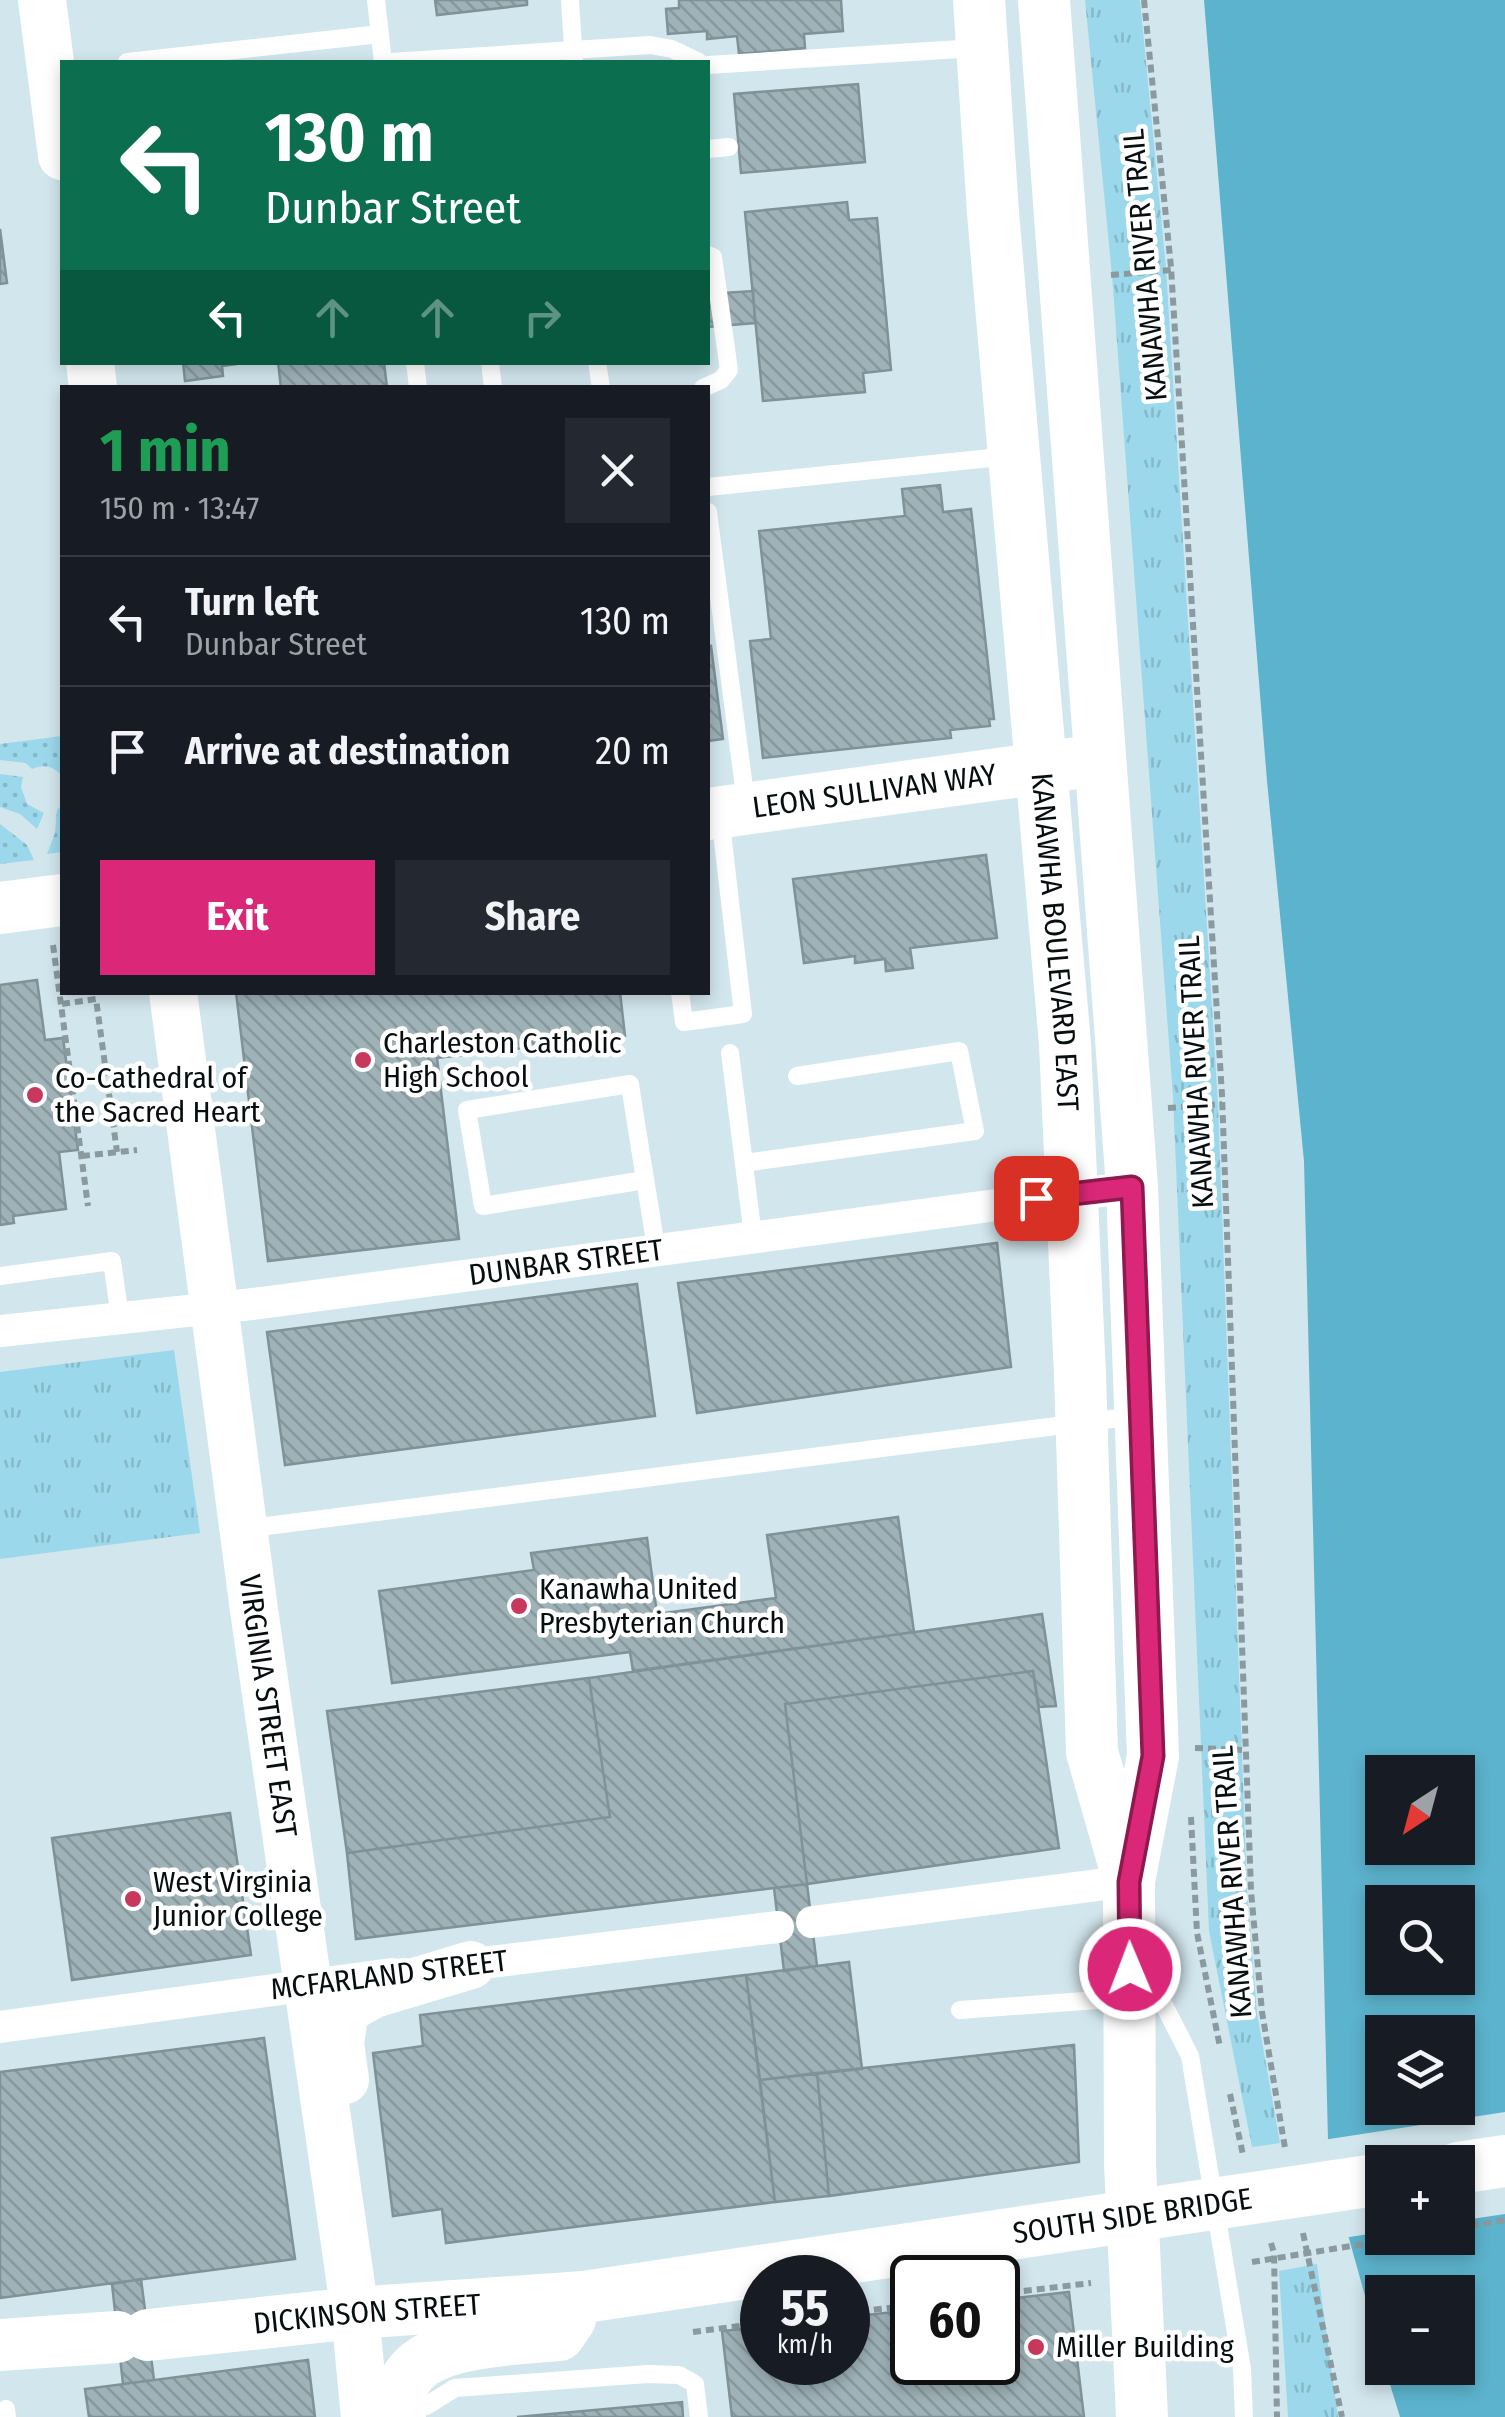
<!DOCTYPE html>
<meta charset="utf-8">
<style>
:root{--surface:#171b24;--page:#242831;--text:#f1f3f6;--muted:#9ea1a6;--line:#363941;--accent:#db2777}
body{margin:0;font-family:"Fira Sans Condensed",sans-serif;background:var(--page);color:var(--text);height:100vh;display:flex;flex-direction:column;font-size:38px;white-space:nowrap}
*{box-sizing:border-box;margin:0}
p{font-size:32px;color:var(--muted)}
.icon{flex:none;width:55px;height:55px;fill:none;stroke:currentColor;stroke-width:2;stroke-linecap:round;stroke-linejoin:round}
.map{position:relative;flex:1;overflow:hidden}
.side{position:absolute;left:60px;top:385px;width:650px;height:610px;display:flex;flex-direction:column;background:var(--surface);border-radius:0px;box-shadow:0 5px 15px #0003}
.side>*{flex:none}
.guide{position:absolute;left:60px;top:60px;width:650px;height:305px;border-radius:0px;box-shadow:0 5px 15px #0003;background:#0b6e4f;color:#fff;overflow:hidden}
.needle{width:65px;rotate:216deg}
.controls{position:absolute;left:1365px;top:1755px;display:grid;gap:20px}
.controls a{display:grid;place-items:center;width:110px;height:110px;border-radius:0px;background:var(--surface);box-shadow:0 5px 15px #0003;font-size:50px}
.speed{position:absolute;left:740px;top:2255px;display:flex;gap:20px;font-size:50px;font-weight:700;text-align:center}
.speed>*{display:grid;place-content:center;width:130px;height:130px;border-radius:50%;background:var(--surface);box-shadow:0 5px 15px #0003;line-height:1}
.speed small{font-size:25px;font-weight:400}
.speed .limit{border:5px solid #111;border-radius:15px;background:#fff;color:#111}
.pin{position:absolute;display:grid;place-items:center;width:85px;height:85px;color:#fff;margin:-42px;border-radius:20px;box-shadow:0 5px 15px #0006}
.me{position:absolute;width:110px;margin:-55px;rotate:359deg;stroke-linejoin:round;filter:drop-shadow(0 0 8px #0008)}
.turn{display:flex;align-items:center;gap:35px;height:210px;padding:0 40px;font-size:45px}
.turn .icon{width:130px;height:130px;stroke-width:2.5}
.turn b{display:block;font-size:70px;line-height:85px}
.lanes{display:flex;align-items:center;height:95px;padding:0 40px;background:#0003;justify-content:center;gap:50px;direction:ltr}
.lanes .off{opacity:.35}
.round{display:grid;place-items:center;flex:none;width:105px;height:105px;border-radius:0px;background:var(--page)}
.headline{display:flex;align-items:center;justify-content:space-between;height:170px;padding:0 40px}
h1{font-size:60px;font-weight:700;line-height:75px;color:#1e9e55}
.primary-button{display:flex;gap:20px;margin-top:auto;padding:20px 40px}
.primary-button a{flex:1;height:115px;border-radius:0px;background:var(--accent);color:#fff;font-size:40px;font-weight:700;line-height:115px;text-align:center}
.primary-button a+a{background:var(--page);color:var(--text)}
ul{padding:0;list-style:none}
li{display:flex;align-items:center;gap:30px;height:130px;padding:0 40px;border-top:2px solid var(--line)}
li div{flex:1}
li b{display:block;font-size:38px}
li em{font-style:normal}
.map>svg:first-child{display:block}
.grass{fill:url(#grass-tufts)}
.garden{fill:url(#garden-dots)}
.water{fill:#5cb3cd;fill-rule:evenodd}
.pier{fill:#d2e6ed}
.building{fill:url(#building-back-hatch);stroke:#7f9298;stroke-width:2.5}
.lines{fill:none;stroke-linecap:round;stroke-linejoin:round}
.path{stroke:#8a9a9f;stroke-width:6;stroke-dasharray:8 5;stroke-linecap:butt}
.lane{stroke:#fff;stroke-width:18}
.street{stroke:#fff;stroke-width:32}
.secondary{stroke:#fff;stroke-width:48}
.primary{stroke:#fff;stroke-width:52}
.route-casing{stroke:#8e194d;stroke-width:25}
.route{stroke:#db2777;stroke-width:18}
.poi-dot{fill:#c8385d;stroke:#fff;stroke-width:4}
.labels{text-anchor:middle;dominant-baseline:central;stroke-width:9;stroke-linejoin:round;paint-order:stroke}
.street-label{font-size:30px;fill:#070e10;stroke:#fff}
.poi-label{font-size:30px;fill:#070e10;stroke:#fff;text-anchor:start}
</style>
<div class="map">
<svg width="1505" height="2417" viewBox="0 0 1505 2417">
<defs>
<pattern id="grass-tufts" width="24" height="20" patternUnits="userSpaceOnUse" patternTransform="scale(2.5)"><rect width="24" height="20" fill="#9cd8eb"/><path d="M3 7l-1-3M5 7V3M7 7l1-3M15 17l-1-3M17 17v-4M19 17l1-3" fill="none" stroke="#85b8c8"/></pattern>
<pattern id="garden-dots" width="8" height="8" patternUnits="userSpaceOnUse" patternTransform="scale(2.5)"><rect width="8" height="8" fill="#9cd8eb"/><path d="M2 2h.1M6 6h.1" fill="none" stroke="#85b8c8" stroke-width="1.8" stroke-linecap="round"/></pattern>
<pattern id="building-back-hatch" width="6" height="6" patternUnits="userSpaceOnUse" patternTransform="scale(2.5)"><rect width="6" height="6" fill="#9eb2b8"/><path d="M-1 5l2 2M0 0l6 6M5-1l2 2" fill="none" stroke="#87989d"/></pattern>
</defs>
<rect width="100%" height="100%" fill="#d2e6ed"/>
<!-- grass -->
<path class="grass" d="M1085,0h55l26,268 52,836 29,787 10,122 23,130 -28,4 -43,-216 -36,-834 -61,-822z
M174,1350l26,183 -200,26v-187z
M1317,2264l21,153h-50l-9,-146z"/>
<!-- garden -->
<path class="garden" d="M62,736v39c-10,-9 -17,-11 -30,-6l-6,-6 -26,-3v-16z
M0,774l23,3 -2,10 6,17 17,9 -7,16 -17,-15 -20,-7z
M62,805v47l-15,2 8,-21 2,-23z
M0,824l27,21 7,15 -34,4z"/>
<!-- water -->
<path class="water" d="M1204,0h301v2417h-105l-15,-49h73v-76h-76v65l-42,-151 -12,-66 -24,-979 -37,-380zM1382,1772h76v76h-76zM1382,1902h76v76h-76zM1382,2032h76v76h-76zM1382,2162h76v76h-76z"/>
<!-- pier -->
<path class="pier" d="M1505,2112v102l-47,7v-59h-76v70l-39,6 -20,-98z"/>
<!-- building -->
<path class="building" d="M435,0h92v5l-90,10z
M679,0h162l2,31 -39,3 1,14 -66,6 -2,-18 -30,3v-8l-39,3 -2,-25 13,-1z
M858,84l7,78 -124,11 -7,-79z
M847,202l2,18 28,-2 14,152 -28,3 2,19 -102,9 -18,-189z
M0,229l7,54 -7,1z
M753,291l2,32 -47,4v-33z
M183,362h68l-29,4 1,10 -38,5z
M278,362h106l3,26h-106z
M940,485l3,27 28,-3 23,210h-5l1,7 -40,4 1,8 -188,20 -13,-117 21,-2 -12,-108 146,-15 -3,-27z
M711,646l12,93 -15,2v-94z
M986,855l11,83 -87,10 3,20 -27,3 -1,-12 -30,4v-7l-51,7 -11,-84z
M37,980l8,60 18,-2 15,112 -19,2 7,57 -53,7 1,7 -14,2v-240z
M236,992h384l5,44 -188,22 22,181 -191,22z
M997,1243l14,124 -314,46 -19,-130z
M637,1284l18,132 -370,49 -18,-133z
M898,1517l16,115 -281,39 -3,-19 -238,31 -13,-92 155,-21 -3,-17 116,-15 10,76 119,-16 -9,-63z
M1042,1614l14,92 -17,1 -6,-36 -248,33 22,180 -451,55 -9,-86 263,-36 -21,-139z
M1033,1671l26,177 -252,36 -22,-180z
M589,1678l21,139 -263,36 -20,-142z
M230,1813l21,142 -179,25 -20,-142z
M807,1884l10,82 -33,5 -10,-83z
M849,1962l13,107 -102,11 -14,-105z
M746,1975l29,227 -329,41 -4,-34 -49,7 -20,-163 50,-7 -3,-31z
M264,2038l31,221 -295,39v-226z
M1074,2045l5,117 -250,34 -12,-123z
M817,2073l12,123 -54,6 -15,-122z
M141,2279l13,101 -31,4 -11,-100z
M1069,2292l15,125h-352l-10,-86 40,-4v35h86v-45l64,-7v52h86v-62z
M308,2360l7,57h-226l-4,-28z
M682,2402l1,15h-166z"/>
<g class="lines">
<!-- path -->
<path class="path" d="M1144,0l27,267 51,828 29,796 11,121 23,136
M1111,275l60,-5
M53,945l35,261
M62,1004l34,-5 21,153
M72,1078l70,-7
M1168,1108l54,-4
M82,1156l55,-6
M1195,1748l49,2
M1191,1817l6,116 23,114
M1230,2094l13,61
M1458,2228l47,-8
M1303,2233l39,184
M1271,2243l3,10 3,164
M1252,2262l149,-24
M998,2294l93,-11
M848,2313l64,-8
M693,2332l69,-9"/>
<!-- lane -->
<path class="lane" d="M376,0l7,62
M570,0l4,62
M127,62l253,-28
M391,62l259,-17 22,4 27,13
M708,65l268,-17
M708,149l21,-2
M415,362l3,26
M490,362l3,26
M597,362l4,26
M703,388l18,-8 8,-10 -16,-113 -5,-2
M708,487l302,-31
M708,512l38,291
M680,992l4,30 59,-8 -23,-199
M730,1053l23,183
M744,1163l231,-32 -16,-80 -162,25
M645,1180l-162,26 -16,-96 163,-26c8,55 18,110 26,165
M0,1276l112,-15 8,56
M243,1529l892,-113
M1145,1968l45,88 52,313 2,48
M960,2010l165,-12
M402,2408l24,-2 29,-18 193,-14 31,1 16,9 4,33
M6,2409l1,8"/>
<!-- street -->
<g class="street">
<path id="s1" d="M0,1331l261,-28 871,-116"/>
<path d="M812,1922l317,-41"/>
<path d="M450,1967l328,-40"/>
<path d="M0,2027l392,-53"/>
</g>
<!-- secondary -->
<g class="secondary">
<path d="M42,0l20,156"/>
<path d="M90,362l3,26"/>
<path id="s2" d="M173,992l81,618 101,703 10,104"/>
<path d="M345,2080l-5,-37 5,-33 29,-16 97,-29"/>
</g>
<!-- primary -->
<g class="primary">
<path id="s3" d="M979,0l14,213 72,831 15,331 12,377 35,122"/>
<path d="M1044,0l88,1187 21,569 -24,125 1,283 12,253"/>
<path id="s4" d="M708,814l369,-51"/>
<path d="M0,908l62,-8"/>
<path d="M1458,2168l47,-7"/>
<path id="s5" d="M148,2335l207,-22 229,-16 798,-118"/>
<path d="M0,2345l117,-8"/>
<path d="M400,2417c0,-9 -1,-22 3,-31 17,-48 114,-46 156,-51l11,-16"/>
</g>
</g>
<g class="lines">
<!-- route casing -->
<g class="route-casing">
<path id="route" d="M1036,1198l96,-11 21,569 -24,126 1,87"/>
</g>
<!-- route -->
<use href="#route" class="route"/>
</g>
<!-- markers -->
<g class="poi-dot">
<circle cx="363" cy="1060" r="10"/>
<circle cx="35" cy="1095" r="10"/>
<circle cx="519" cy="1606" r="10"/>
<circle cx="133" cy="1899" r="10"/>
<circle cx="1036" cy="2347" r="10"/>
</g>
<g class="labels">
<!-- street labels -->
<g class="street-label">
<text transform="translate(1145 265) rotate(-95)">KANAWHA RIVER TRAIL</text>
<text stroke="none"><textPath href="#s4" startOffset="168">LEON SULLIVAN WAY</textPath></text>
<text stroke="none"><textPath href="#s3" startOffset="945">KANAWHA BOULEVARD EAST</textPath></text>
<text transform="translate(1196 1072) rotate(-93)">KANAWHA RIVER TRAIL</text>
<text stroke="none"><textPath href="#s1" startOffset="570">DUNBAR STREET</textPath></text>
<text stroke="none"><textPath href="#s2" startOffset="720">VIRGINIA STREET EAST</textPath></text>
<text transform="translate(1232 1882) rotate(-94)">KANAWHA RIVER TRAIL</text>
<text transform="translate(389 1975) rotate(-7)">MCFARLAND STREET</text>
<text stroke="none"><textPath href="#s5" startOffset="992">SOUTH SIDE BRIDGE</textPath></text>
<text stroke="none"><textPath href="#s5" startOffset="220">DICKINSON STREET</textPath></text>
</g>
<!-- poi labels -->
<g class="poi-label">
<text x="383" y="1043">Charleston Catholic<tspan x="383" dy="34">High School</tspan></text>
<text x="55" y="1078">Co-Cathedral of<tspan x="55" dy="34">the Sacred Heart</tspan></text>
<text x="539" y="1589">Kanawha United<tspan x="539" dy="34">Presbyterian Church</tspan></text>
<text x="153" y="1882">West Virginia<tspan x="153" dy="34">Junior College</tspan></text>
<text x="1056" y="2347">Miller Building</text>
</g>
</g>
</svg>
<div class="controls">
<a><svg class="needle" viewBox="-14 -14 28 28"><path d="M0-13l5 13h-10z" fill="#e53935"/><path d="M0 13l5-13h-10z" fill="#9ea1a6"/></svg></a>
<a><svg class="icon" aria-label="search" viewBox="0 0 24 24"><circle cx="10" cy="10" r="6"/><path d="M15 15l6 6"/></svg></a>
<a><svg class="icon" aria-label="layers" viewBox="0 0 24 24"><path d="M12 4l9 5-9 5-9-5zM3 14l9 5 9-5"/></svg></a>
<a>+</a>
<a>−</a>
</div>
<div class="speed"><div>55<small>km/h</small></div><div class="limit">60</div></div>
<div class="pin" style="left:1036px;top:1198px;background:#d93025"><svg class="icon" aria-label="arrive" viewBox="0 0 24 24"><path d="M6 21V4h12l-3 4 3 4H6"/></svg></div>
<svg class="me" style="left:1130px;top:1969px" viewBox="-20 -20 40 40"><circle r="17" fill="#db2777" stroke="#fff" stroke-width="3"/><path d="M0-11L8 9 0 5-8 9z" fill="#fff"/></svg>
<div class="guide">
<div class="turn"><svg class="icon" aria-label="left" viewBox="0 0 24 24"><path d="M17 20v-9H6M10 6l-5 5 5 5"/></svg><div><b>130 m</b>Dunbar Street</div></div>
<div class="lanes"><svg class="icon" aria-label="left" viewBox="0 0 24 24"><path d="M17 20v-9H6M10 6l-5 5 5 5"/></svg><svg class="icon off" aria-label="ahead" viewBox="0 0 24 24"><path d="M12 20V5M6 11l6-6 6 6"/></svg><svg class="icon off" aria-label="ahead" viewBox="0 0 24 24"><path d="M12 20V5M6 11l6-6 6 6"/></svg><svg class="icon off" aria-label="right" viewBox="0 0 24 24"><path d="M7 20v-9h11M14 6l5 5-5 5"/></svg></div>
</div>
<section class="side">
<div class="headline"><div><h1>1 min</h1><p>150 m · 13:47</p></div><a class="round"><svg class="icon" aria-label="close" viewBox="0 0 24 24"><path d="M6 6l12 12M18 6L6 18"/></svg></a></div>
<ul>
<li><svg class="icon" aria-label="left" viewBox="0 0 24 24"><path d="M17 20v-9H6M10 6l-5 5 5 5"/></svg><div><b>Turn left</b><p>Dunbar Street</p></div><em>130 m</em></li>
<li><svg class="icon" aria-label="arrive" viewBox="0 0 24 24"><path d="M6 21V4h12l-3 4 3 4H6"/></svg><div><b>Arrive at destination</b></div><em>20 m</em></li>
</ul>
<div class="primary-button"><a>Exit</a><a>Share</a></div>
</section>
</div>
